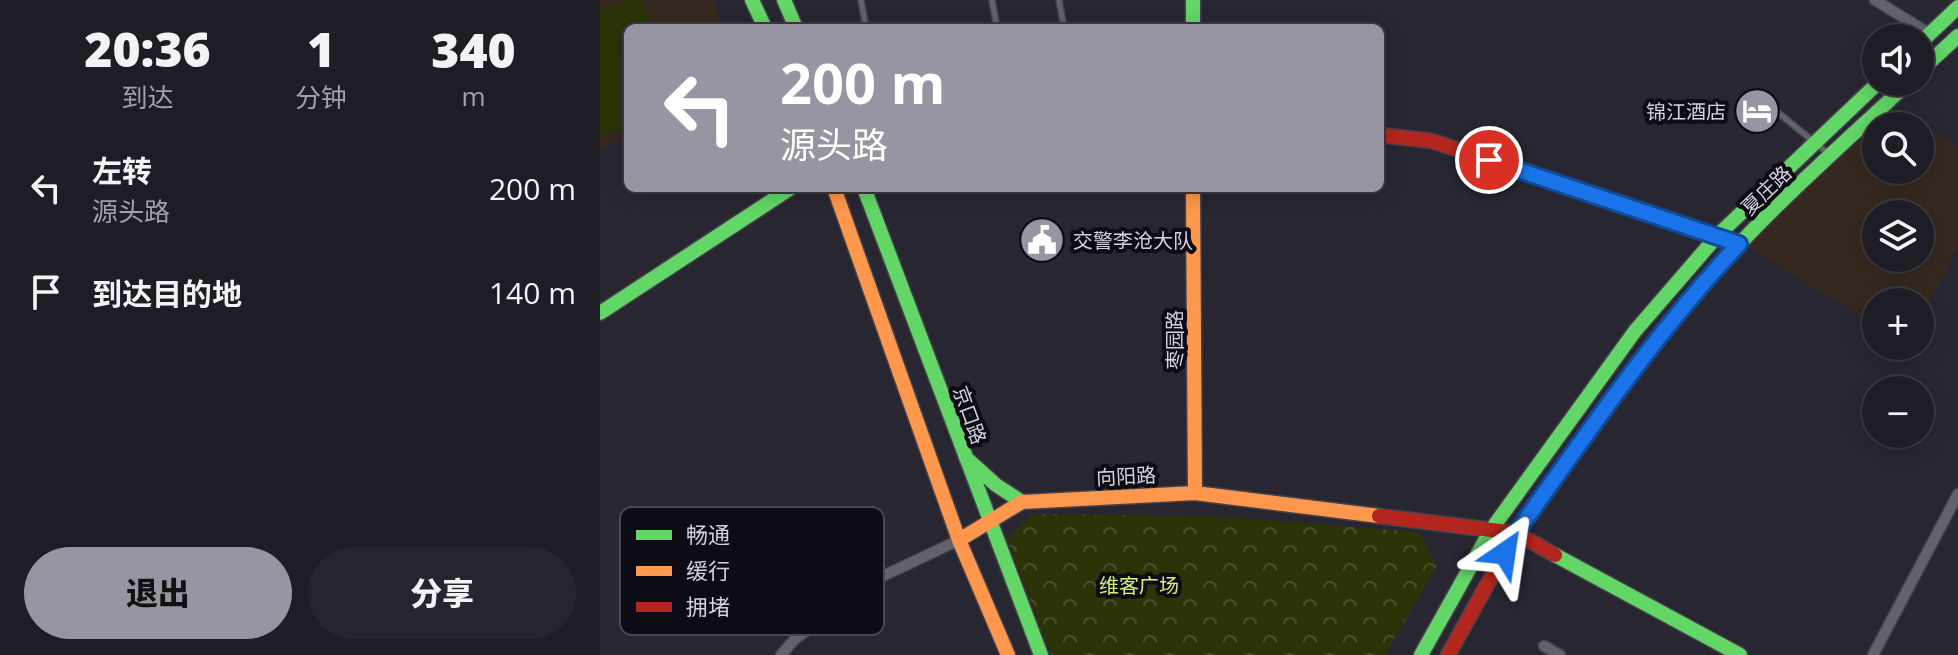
<!DOCTYPE html>
<html lang="zh">
<meta charset="utf-8">
<style>
:root{--surface:#1e1c25;--page:#26252d;--text:#f1f3f6;--muted:#a1a1a7;--line:#3c3a42;--accent:#9795a2}
body{margin:0;font-family:"Open Sans","Noto Sans SC",sans-serif;background:var(--page);color:var(--text);height:100vh;display:flex;flex-direction:column;font-size:30px;white-space:nowrap}
*{box-sizing:border-box;margin:0}
p{font-size:26px;color:var(--muted)}
.icon{flex:none;width:44px;height:44px;fill:none;stroke:currentColor;stroke-width:2;stroke-linecap:round;stroke-linejoin:round}
.map{position:relative;flex:1;overflow:hidden}
.drawer{display:flex;flex-direction:column;background:var(--surface);width:600px}
.drawer>*{flex:none}
.guide{position:absolute;left:24px;top:24px;width:760px;height:168px;border-radius:12px;box-shadow:0 4px 20px #0003,0 0 0 2px var(--line);background:#9795a2;color:#fff;overflow:hidden}
.fabs{position:absolute;left:1262px;top:24px;display:grid;gap:16px}
.fabs a{display:grid;place-items:center;width:72px;height:72px;border-radius:50%;background:var(--surface);box-shadow:0 4px 20px #0003,0 0 0 2px var(--line);font-size:40px}
.pin{position:absolute;display:grid;place-items:center;width:68px;height:68px;color:#fff;margin:-34px;border:4px solid #fff;border-radius:50%;box-shadow:0 2px 8px #0007}
.me{position:absolute;width:88px;margin:-44px;rotate:32deg;stroke-linejoin:round;filter:drop-shadow(0 0 6px #0008)}
.turn{display:flex;align-items:center;gap:28px;height:168px;padding:0 24px;font-size:36px}
.turn .icon{width:104px;height:104px;stroke-width:2.5}
.turn b{display:block;font-size:56px;line-height:68px}
.eta{display:flex;justify-content:space-evenly;align-items:center;height:136px;text-align:center}
.eta b{font-size:48px;font-weight:800;line-height:56px}
.action{display:flex;gap:16px;margin-top:auto;padding:16px 24px}
.action a{flex:1;height:92px;border-radius:48px;background:var(--accent);color:#111;font-size:32px;font-weight:800;line-height:92px;text-align:center}
.action a+a{background:var(--page);color:var(--text)}
ul{padding:0;list-style:none}
li{display:flex;align-items:center;gap:24px;height:104px;padding:0 24px}
li div{flex:1}
li b{display:block;font-size:30px}
li em{font-style:normal}
main{display:flex;flex:1;min-height:0}
.map>svg:first-child{display:block}
.education{fill:#35281f;fill-rule:evenodd}
.grass{fill:#2b3307}
.forest{fill:url(#forest-crowns)}
.lines{fill:none;stroke-linecap:round;stroke-linejoin:round}
.lane-casing{stroke:#44424c;stroke-width:8}
.street-casing{stroke:#44424c;stroke-width:13}
.fast-casing{stroke:#44424c;stroke-width:17}
.slow-casing{stroke:#44424c;stroke-width:17}
.jam-casing{stroke:#44424c;stroke-width:17}
.lane{stroke:#63626b;stroke-width:5}
.street{stroke:#63626b;stroke-width:10}
.fast{stroke:#63d668;stroke-width:14}
.slow{stroke:#ff974d;stroke-width:14}
.jam{stroke:#b3261e;stroke-width:14}
.route-casing{stroke:#114b97;stroke-width:20}
.route{stroke:#1a73e8;stroke-width:14}
.labels{text-anchor:middle;dominant-baseline:central;stroke-width:8;stroke-linejoin:round;paint-order:stroke}
.poi-label{font-size:20px;fill:#d3d1df;stroke:#0d0c15;text-anchor:end}
.street-label{font-size:20px;fill:#d3d1df;stroke:#0d0c15}
.park-label{font-size:20px;fill:#d6f177;stroke:#0d0c15}
.key{fill:#0d0c15;stroke:#484752;stroke-width:2}
.key-label{font-size:22px;fill:#d3d1df}
</style>
<main>
<section class="drawer">
<div class="eta">
<div><b>20:36</b><p>到达</p></div>
<div><b>1</b><p>分钟</p></div>
<div><b>340</b><p>m</p></div>
</div>
<ul>
<li><svg class="icon" aria-label="left" viewBox="0 0 24 24"><path d="M17 20v-9H6M10 6l-5 5 5 5"/></svg><div><b>左转</b><p>源头路</p></div><em>200 m</em></li>
<li><svg class="icon" aria-label="arrive" viewBox="0 0 24 24"><path d="M6 21V4h12l-3 4 3 4H6"/></svg><div><b>到达目的地</b></div><em>140 m</em></li>
</ul>
<div class="action"><a>退出</a><a>分享</a></div>
</section>
<div class="map">
<svg width="1358" height="655" viewBox="0 0 1358 655">
<defs>
<pattern id="forest-crowns" width="20" height="18" patternUnits="userSpaceOnUse" patternTransform="scale(2)"><rect width="20" height="18" fill="#2b3307"/><path d="M2 6a3 3 0 1 1 6 0M12 15a3 3 0 1 1 6 0" fill="none" stroke="#49502b"/></pattern>
</defs>
<rect width="100%" height="100%" fill="#282631"/>
<!-- education -->
<path class="education" d="M0,0h113l11,28h-96v111l-28,11z
M1291,105l67,42v101l-38,72v-18h-44v24l-134,-83zM1276,126h44v44h-44zM1276,214h44v44h-44z"/>
<!-- grass -->
<path class="grass" d="M27,0h14l11,28h-24v98l-28,10v-126z"/>
<!-- forest -->
<path class="forest" d="M433,514l177,2 209,16 18,34 -52,89h-334l-44,-116z"/>
<g class="lines">
<!-- lane casing -->
<g class="lane-casing">
<path id="lane" d="M261,0l5,28
M392,0l5,28
M459,0l5,28
M1170,106l60,49"/>
</g>
<!-- street casing -->
<g class="street-casing">
<path id="street" d="M1275,0l55,34
M944,646l16,9
M181,655l14,-16 86,-62 78,-37
M1273,655l85,-161"/>
</g>
<!-- fast casing -->
<g class="fast-casing">
<path id="fast" d="M152,0l13,28
M184,0l12,28
M593,0v28
M1320,43l38,-36
M1320,71l38,-35
M966,186l173,58
M264,188l177,467
M0,313l191,-125
M983,441c39,-55 78,-109 122,-159 62,-72 135,-135 204,-200
M366,458l30,27 26,17
M955,555l185,100
M821,655l70,-125 144,-199 83,-96 161,-153"/>
</g>
<!-- slow casing -->
<g class="slow-casing">
<path id="slow" d="M234,188l125,352 49,115
M593,188l2,305
M359,540l63,-38 173,-9 184,23"/>
</g>
<!-- jam casing -->
<g class="jam-casing">
<path id="jam" d="M780,135l52,6 134,45
M779,516l137,17 39,22
M848,655l68,-122 67,-92"/>
</g>
<!-- lane -->
<use href="#lane" class="lane"/>
<!-- street -->
<use href="#street" class="street"/>
<!-- fast -->
<use href="#fast" class="fast"/>
<!-- slow -->
<use href="#slow" class="slow"/>
<!-- jam -->
<use href="#jam" class="jam"/>
</g>
<g class="lines">
<!-- route casing -->
<g class="route-casing">
<path id="route" d="M889,160l250,84c-84,89 -152,190 -223,289l-11,20"/>
</g>
<!-- route -->
<use href="#route" class="route"/>
</g>
<!-- icons -->
<defs>
<g id="hotel-disc" transform="scale(2.3)"><circle r="9.5" fill="#9795a2" stroke="#0d0c15"/><path d="M-6-4.5h1.5V1H6V5H4.5V3h-9V5H-6ZM-4 0a1.8 1.8 0 1 1 3.6 0ZM.5 0V-2.5h3Q6-2.5 6 0Z" fill="#fff"/></g>
<g id="civic-disc" transform="scale(2.3)"><circle r="9.5" fill="#9795a2" stroke="#0d0c15"/><path d="M-.6-6.5H3V-4.5H.6V-3L4-1V1h2V6H-6V1h2V-1L-.6-3ZM-1.2 2.5V6h2.4V2.5Z" fill="#fff"/></g>
</defs>
<g fill-rule="evenodd">
<use href="#hotel-disc" x="1157" y="111"/>
<use href="#civic-disc" x="442" y="240"/>
</g>
<g class="labels">
<!-- poi labels -->
<g class="poi-label">
<text x="1126" y="111">锦江酒店</text>
<text x="473" y="240" text-anchor="start">交警李沧大队</text>
</g>
<!-- street labels -->
<g class="street-label">
<text transform="translate(1166 190) rotate(-44)">夏庄路</text>
<text transform="translate(574 340) rotate(-90)">枣园路</text>
<text transform="translate(370 415) rotate(70)">京口路</text>
<text transform="translate(526 476) rotate(-3)">向阳路</text>
</g>
<!-- park labels -->
<g class="park-label">
<text x="539" y="585">维客广场</text>
</g>
</g>
<!-- legend -->
<rect x="20" y="507" width="264" height="128" rx="12" class="key"/>
<rect x="36" y="530" width="36" height="10" fill="#63d668"/>
<rect x="36" y="566" width="36" height="10" fill="#ff974d"/>
<rect x="36" y="602" width="36" height="10" fill="#b3261e"/>
<g class="key-label">
<text x="86" y="543">畅通</text>
<text x="86" y="579">缓行</text>
<text x="86" y="615">拥堵</text>
</g>
</svg>
<div class="fabs">
<a><svg class="icon" aria-label="sound" viewBox="0 0 24 24"><path d="M4 9h4l5-4v14l-5-4H4zM17 9q2 3 0 6"/></svg></a>
<a><svg class="icon" aria-label="search" viewBox="0 0 24 24"><circle cx="10" cy="10" r="6"/><path d="M15 15l6 6"/></svg></a>
<a><svg class="icon" aria-label="layers" viewBox="0 0 24 24"><path d="M12 4l9 5-9 5-9-5zM3 14l9 5 9-5"/></svg></a>
<a>+</a>
<a>−</a>
</div>
<div class="pin" style="left:889px;top:160px;background:#d93025"><svg class="icon" aria-label="arrive" viewBox="0 0 24 24"><path d="M6 21V4h12l-3 4 3 4H6"/></svg></div>
<svg class="me" style="left:905px;top:553px" viewBox="-20 -20 40 40"><path d="M0-17L14 15 0 8-14 15z" fill="#1a73e8" stroke="#fff" stroke-width="4"/></svg>
<div class="guide">
<div class="turn"><svg class="icon" aria-label="left" viewBox="0 0 24 24"><path d="M17 20v-9H6M10 6l-5 5 5 5"/></svg><div><b>200 m</b>源头路</div></div>
</div>
</div>
</main>
